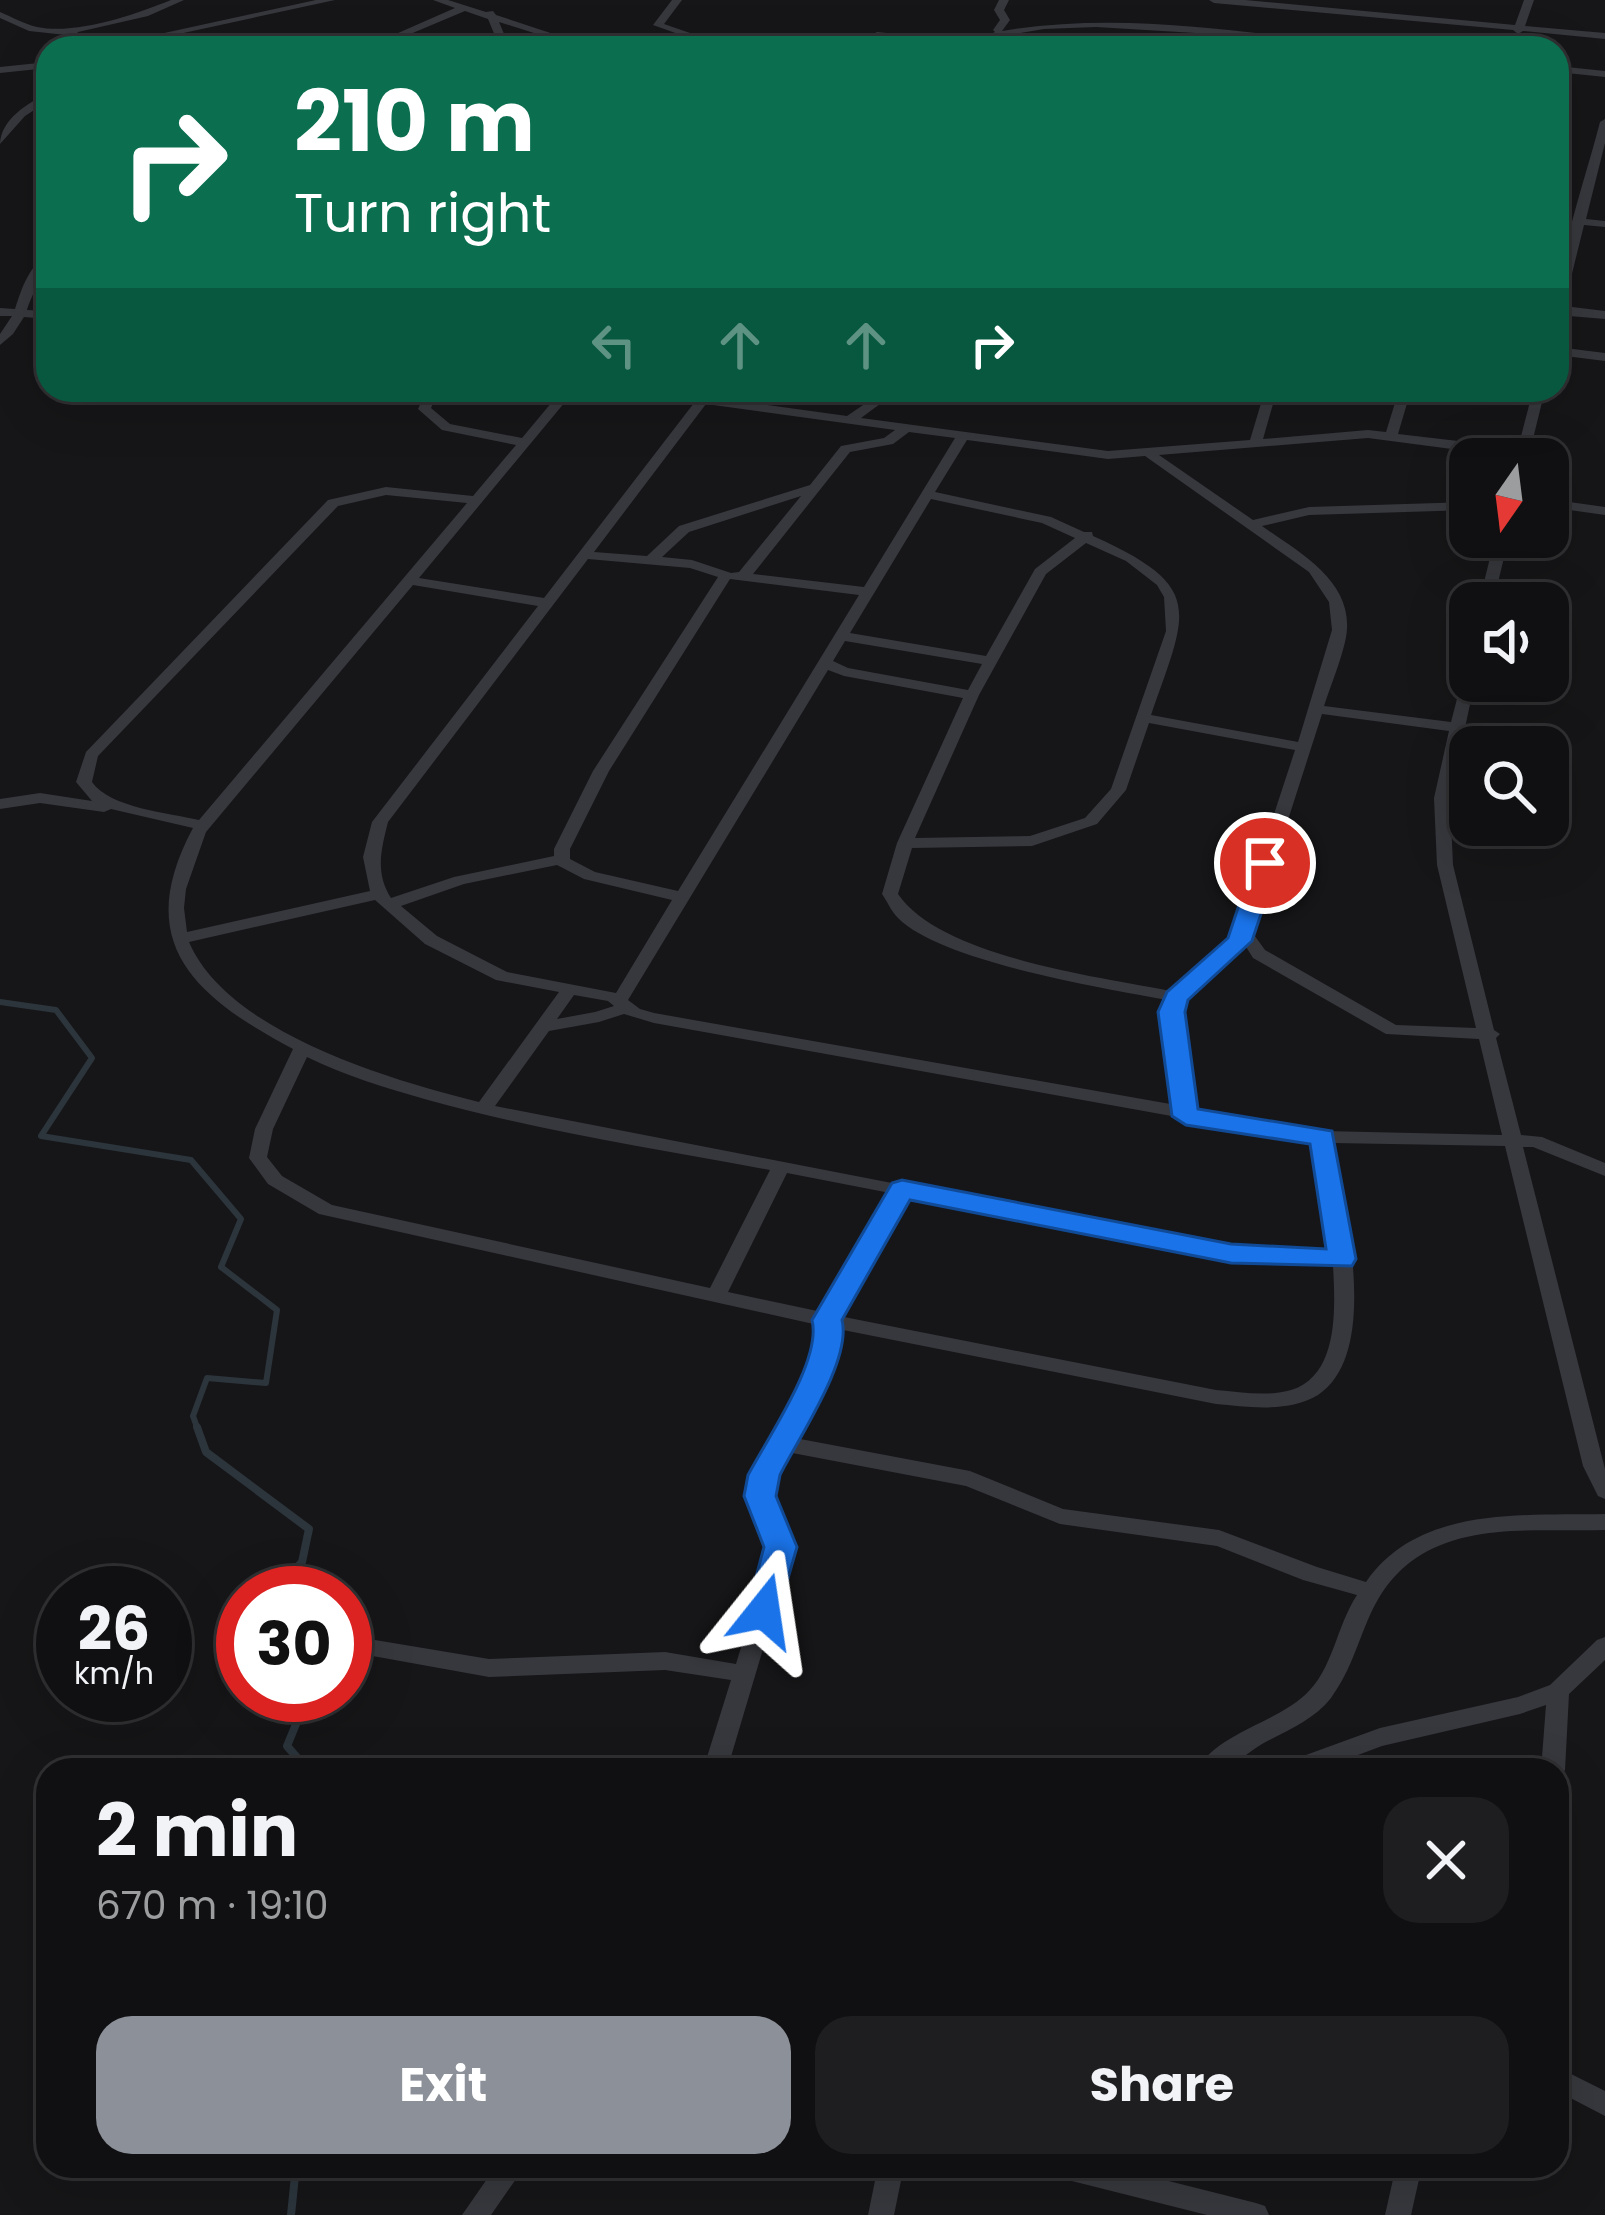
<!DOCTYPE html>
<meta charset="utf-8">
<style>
:root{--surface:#101012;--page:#1e1e20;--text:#f1f3f6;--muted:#9c9d9f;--line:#303032;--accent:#8c9099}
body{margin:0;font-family:Poppins,sans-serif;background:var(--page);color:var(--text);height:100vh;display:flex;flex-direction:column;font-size:45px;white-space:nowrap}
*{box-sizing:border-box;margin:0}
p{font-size:39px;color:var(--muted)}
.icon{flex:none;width:66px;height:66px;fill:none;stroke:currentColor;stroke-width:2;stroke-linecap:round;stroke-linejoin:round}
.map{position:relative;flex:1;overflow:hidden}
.panel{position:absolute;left:36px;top:1758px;width:1533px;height:420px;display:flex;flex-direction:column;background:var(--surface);border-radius:36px;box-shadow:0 12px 48px #0002,0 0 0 3px var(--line)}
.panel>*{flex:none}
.hud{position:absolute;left:36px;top:36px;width:1533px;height:366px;border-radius:36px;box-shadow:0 12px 48px #0002,0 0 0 3px var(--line);background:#0b6e4f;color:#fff;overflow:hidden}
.needle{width:78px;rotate:194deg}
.tools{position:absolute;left:1449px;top:438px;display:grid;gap:24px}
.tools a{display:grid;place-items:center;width:120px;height:120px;border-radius:24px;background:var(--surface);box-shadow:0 12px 48px #0002,0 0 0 3px var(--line);font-size:60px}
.speed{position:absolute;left:36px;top:1566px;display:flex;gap:24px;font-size:60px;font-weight:700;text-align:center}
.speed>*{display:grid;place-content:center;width:156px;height:156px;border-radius:50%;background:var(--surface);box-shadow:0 12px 48px #0002,0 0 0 3px var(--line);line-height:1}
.speed small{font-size:30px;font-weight:400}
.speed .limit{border:18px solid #d22;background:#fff;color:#111}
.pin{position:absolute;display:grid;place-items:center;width:102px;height:102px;color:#fff;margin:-51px;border:6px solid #fff;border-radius:50%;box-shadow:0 3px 12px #0007}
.me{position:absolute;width:132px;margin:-66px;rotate:15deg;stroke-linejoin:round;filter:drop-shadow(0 0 9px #0008)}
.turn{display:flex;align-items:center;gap:42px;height:252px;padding:0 60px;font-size:54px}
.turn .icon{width:156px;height:156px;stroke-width:2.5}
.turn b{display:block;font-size:84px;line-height:102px}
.lanes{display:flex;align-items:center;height:114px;padding:0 60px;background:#0003;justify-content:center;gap:60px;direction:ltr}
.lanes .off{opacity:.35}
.round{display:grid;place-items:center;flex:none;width:126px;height:126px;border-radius:36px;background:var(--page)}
.summary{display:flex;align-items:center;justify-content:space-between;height:204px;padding:0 60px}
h1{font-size:72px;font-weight:700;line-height:90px}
.cta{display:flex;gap:24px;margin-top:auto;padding:24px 60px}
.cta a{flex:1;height:138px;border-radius:36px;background:var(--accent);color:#fff;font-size:48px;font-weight:700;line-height:138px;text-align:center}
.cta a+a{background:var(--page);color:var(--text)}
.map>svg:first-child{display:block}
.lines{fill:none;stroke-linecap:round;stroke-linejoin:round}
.stream-far1{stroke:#2c353c;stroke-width:6}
.stream{stroke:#2c353c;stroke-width:8}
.minor{fill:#37383d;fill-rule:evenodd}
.route{fill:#1a73e8;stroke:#114b97;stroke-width:3}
</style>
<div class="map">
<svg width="1605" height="2215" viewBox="0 0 1605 2215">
<rect width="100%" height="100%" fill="#161618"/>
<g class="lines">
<!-- stream-far1 -->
<path class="stream-far1" d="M0,1002l56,8 36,48 -51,78 150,24 50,59 -20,48 56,43 -11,73 -59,-5 -14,38 5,14"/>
<!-- stream -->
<path class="stream" d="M197,1427l9,25 103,77 -7,33 -27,31
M308,1695l-21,51 21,24
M291,2215l5,-49"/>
<!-- minor -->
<path class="minor" d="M171,0h13l-36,16 -70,16 -10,16h-10l8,-13 -37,-4 -29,-13v-6c12,5 24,12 37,15 39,8 97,-12 134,-27z
M316,0h19l-207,45 -5,-3z
M433,0h15l38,12 7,-1 3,4 100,33h-15l-82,-26 11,26h-10l-12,-29 -23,-8 -88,37h-13l91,-40z
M672,0h10l-18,24 29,10 -15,14h-11l14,-13 -28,-10z
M999,0h10l-5,10 6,10 -8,11c95,-16 191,-6 286,6 23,3 51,3 72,11h-30l-118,-14 -116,-7 -52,2 -42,7 -26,12 -99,-10 -5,-3 5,-3 97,10 21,-10 -2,-2 7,-10 -6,-10z
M1209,0h36l270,25 9,-25h10l-9,26 80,7v6l-82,-8 -5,3 -5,-4 -299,-27z
M48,62v6l-48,5v-6z
M1557,66l48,5v6l-48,-5z
M48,93v8l-23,15 -25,28c1,-25 28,-41 48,-51z
M1605,119v24l-19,76 19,2v6l-21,-2 -20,81 41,5v8l-48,-4c0,-59 28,-134 43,-193z
M48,255c0,10 -17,41 -21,55l21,1v8l-24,-2 -11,17 -13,11v-11l12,-18h-12v-8l15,1c7,-21 13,-42 33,-54z
M1557,347l48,6v8l-48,-6z
M427,390h12l-8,18 19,16 72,14 40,-48h13l-156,188 125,20 160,-208h12l-5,7 136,19 38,-26h14l-38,28 247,33 142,-11 15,-50h12l-14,49 105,-9 18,2 13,-42h12l-13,44 120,14 15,-58h12l-17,69 -160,-21 -209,17 94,65 56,-13 161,-5v8l-161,5 -47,11c39,28 97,58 83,116 -5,21 -14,43 -21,64l127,16 14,-54 5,-1v14h5l-25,117 3,67 41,165 6,4 -4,4 25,97 21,2 63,26v13l-72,-29h-10l82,322v30l-7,-3 -15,-30 -78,-320 -172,-3c11,62 49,210 -15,252 -30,18 -70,12 -102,9l-378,-75c-1,39 -25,76 -43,109l175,33 93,38 156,21 98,37 49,15c53,-77 158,-66 239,-68v16c-61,2 -136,-8 -189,28 -55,38 -50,93 -85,140 -17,22 -45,33 -69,46 -11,6 -27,21 -38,26 -7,2 -20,0 -28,0 24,-38 77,-46 109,-75 28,-25 31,-68 52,-100l-54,-15 -86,-34 -157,-22 -94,-38 -179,-34c-31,55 4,59 2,110l-62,208h-24l28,-90 -66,-10 -176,7 -122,-22 -3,-6 3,-6 8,-3 114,19 176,-7 71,12c9,-31 29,-77 31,-107 3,-28 -23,-54 -14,-81 16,-47 71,-97 65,-151l-499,-111 -51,-30 -19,-26 6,-29 38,-80c-98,-52 -162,-106 -100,-221l-82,-19 -7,3 -64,-9 -40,6v-10l40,-6 52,8 -16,-19 10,-30 242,-252 58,-13 87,9 43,-51 -74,-15 -24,-21zM706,404l189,26 -11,8 -43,8 -31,39 -131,41 -32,30 -53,-4zM909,432l46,6 -91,149 -111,-13 97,-122 43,-8zM967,440l141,19 37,-3 164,116 20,30 3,28 -34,112 -147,-27c36,-104 56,-128 -58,-179l-1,-4h-8l-33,-15 -116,-25zM386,495l81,8 -268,317c-30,-7 -89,-12 -107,-38l6,-26 240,-250zM801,496l-62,76 -8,1 -39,-13 -30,-3 27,-25zM931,499l111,24 33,15 -40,31 -49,87 -136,-23zM1086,543l40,18 31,24 7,12 2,34 -55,158 -26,29 -55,18 -115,2 64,-143 67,-121zM588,559l102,9 28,9 -125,194 -39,78v7l-100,21 -63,21c-16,-25 -10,-48 -3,-76zM730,579l129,16 -181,296 -83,-19 -25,-13v-10l39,-78zM413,585l125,21 -166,216 -9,35 7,34 -183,41 -3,-24 2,-19 20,-57zM845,641l137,23 -14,26 -120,-22 -15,-7zM828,670l16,6 119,22 -66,145 -15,51c5,7 9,17 16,24 44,44 205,70 269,82l-4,12 13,93 -522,-92 -14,-4 -12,-9zM1322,714l127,17 -15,67 3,67 39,163 -80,-3 -131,-75 -13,-18zM1149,723l146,27 -59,180 -64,61c-73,-14 -231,-34 -274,-97l14,-46 120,-2 65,-22 29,-34zM557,865l27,14 88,21 -56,93 -109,-21 -70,-36 -36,-30 63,-22zM375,900l50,44 71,36 63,12 -80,110c-88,-22 -251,-69 -290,-160zM1243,942l10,16 133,76 93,5 23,96 -179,-4 -129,-23 -13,-96 3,-13zM574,995l34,6 6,5 -19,6 -38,7zM624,1014l30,9 523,94 9,5 7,-2 122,21 17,111h-68l-69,-10 -700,-136 54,-75 50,-9zM307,1057c38,19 80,31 121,43 112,31 227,49 342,70l-60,118 -378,-83 -50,-29 -15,-19 6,-28zM787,1173l103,20 -68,119 -94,-20zM907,1196l288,58 69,10 69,1c2,40 7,110 -42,125 -23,7 -51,2 -75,0l-377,-74z
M1548,499l57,8v8l-57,-8z
M1495,537h14l-16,66h-14z
M1605,1637v23l-36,34 -4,76 -4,7 -4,1v-8h-16l5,-65 -26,9 -138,32 -64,24h-38l4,-7 96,-35 138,-31 32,-12 47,-45z
M1557,2067l48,24v25l-48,-25z
M496,2166h29l-34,49h-29z
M878,2166h26l-10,49h-26z
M1047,2166h62l147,37 9,3 4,9h-62l-147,-37 -9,-3z
M1396,2166h26l-11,49h-26z"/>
</g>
<!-- route -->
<path class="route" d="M1265,855l13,8 -26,78 -64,59 -3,12 13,97 134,22 24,128 -4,7 -121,-3 -321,-63 -68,120c10,40 -43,117 -62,155l-4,21 21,51 -21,73 -12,3 -12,-3 -5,-9 17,-64 -20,-51 4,-21c20,-38 74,-115 64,-155l80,-137 10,-3 329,64 95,5 -16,-105 -124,-19 -14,-9 -14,-104 9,-20 61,-54 25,-75z"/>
</svg>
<div class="tools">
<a><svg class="needle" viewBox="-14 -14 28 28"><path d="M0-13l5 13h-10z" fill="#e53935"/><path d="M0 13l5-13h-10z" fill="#9c9d9f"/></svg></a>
<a><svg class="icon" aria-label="sound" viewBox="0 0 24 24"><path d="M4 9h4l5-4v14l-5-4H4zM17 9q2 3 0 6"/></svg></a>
<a><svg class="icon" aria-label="search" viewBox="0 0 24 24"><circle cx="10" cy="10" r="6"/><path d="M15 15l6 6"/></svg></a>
</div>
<div class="speed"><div>26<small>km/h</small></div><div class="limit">30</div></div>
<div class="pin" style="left:1265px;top:863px;background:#d93025"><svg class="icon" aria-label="arrive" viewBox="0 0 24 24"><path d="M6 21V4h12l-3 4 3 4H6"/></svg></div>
<svg class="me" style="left:764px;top:1611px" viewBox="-20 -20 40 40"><path d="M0-17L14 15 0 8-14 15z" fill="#1a73e8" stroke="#fff" stroke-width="4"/></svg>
<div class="hud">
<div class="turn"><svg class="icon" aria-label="right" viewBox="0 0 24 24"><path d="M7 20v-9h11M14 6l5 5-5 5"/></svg><div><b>210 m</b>Turn right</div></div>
<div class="lanes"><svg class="icon off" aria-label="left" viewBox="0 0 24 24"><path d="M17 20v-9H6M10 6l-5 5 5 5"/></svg><svg class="icon off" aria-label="ahead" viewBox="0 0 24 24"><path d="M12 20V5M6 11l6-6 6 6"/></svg><svg class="icon off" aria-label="ahead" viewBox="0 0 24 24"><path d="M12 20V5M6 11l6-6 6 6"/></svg><svg class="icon" aria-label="right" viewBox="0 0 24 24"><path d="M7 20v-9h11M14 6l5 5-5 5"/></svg></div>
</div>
<section class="panel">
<div class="summary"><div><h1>2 min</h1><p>670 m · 19:10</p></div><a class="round"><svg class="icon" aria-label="close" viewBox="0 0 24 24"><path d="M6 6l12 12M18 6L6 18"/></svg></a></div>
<div class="cta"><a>Exit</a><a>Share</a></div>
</section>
</div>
